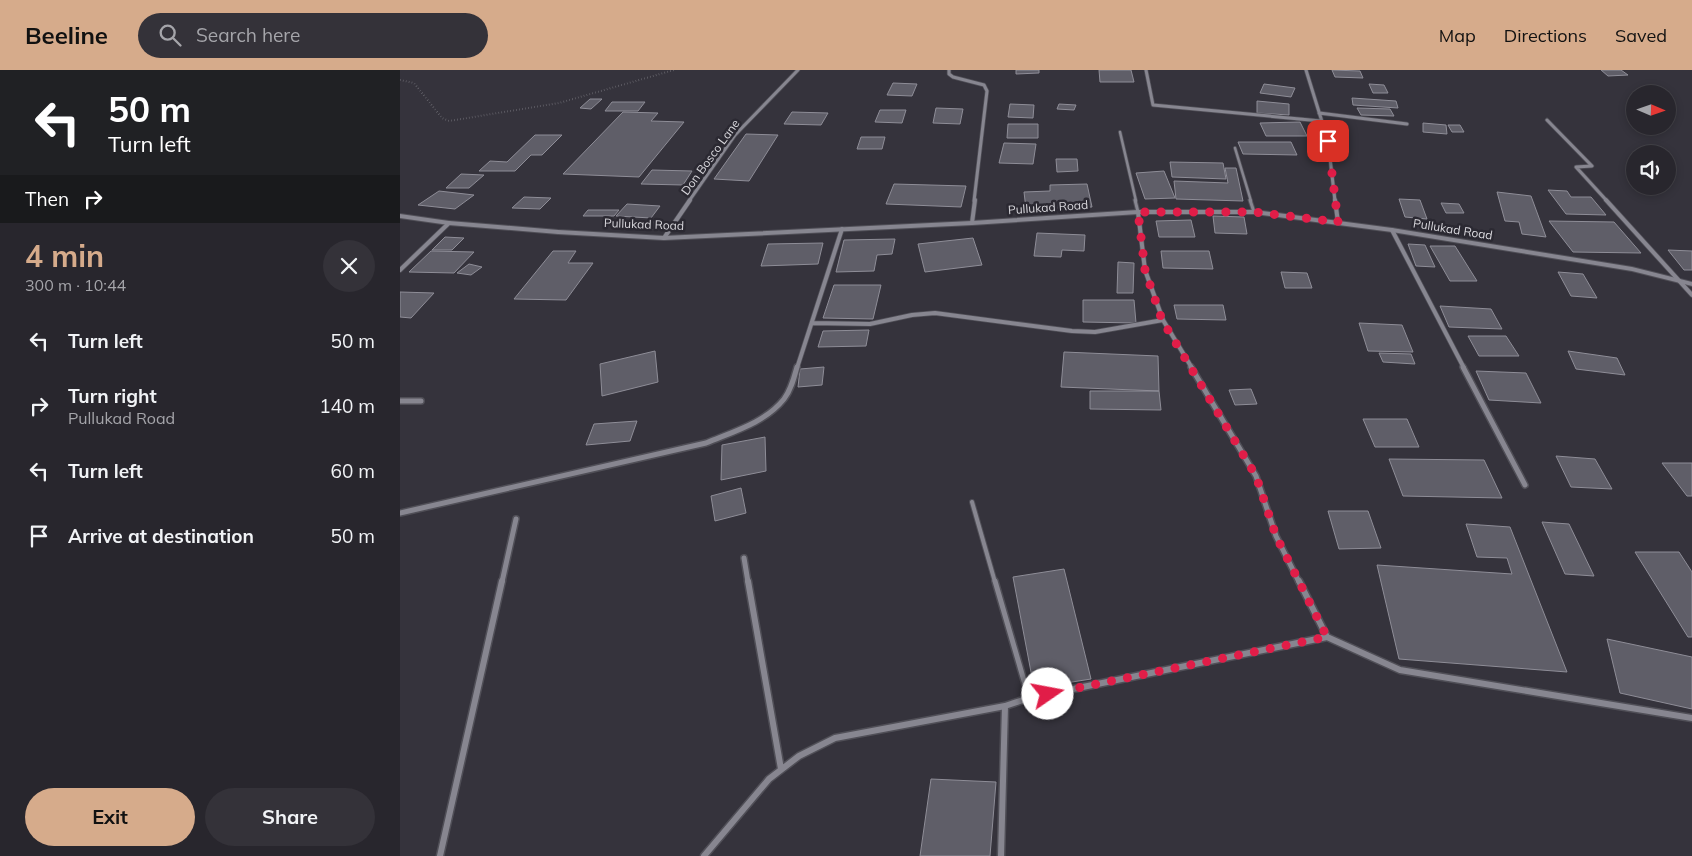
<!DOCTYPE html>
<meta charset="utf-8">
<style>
:root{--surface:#28262d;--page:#343239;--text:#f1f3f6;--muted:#a5a5aa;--line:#444349;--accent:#d6ab8b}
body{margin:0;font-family:Mulish,sans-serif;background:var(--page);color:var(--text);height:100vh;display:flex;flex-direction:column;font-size:19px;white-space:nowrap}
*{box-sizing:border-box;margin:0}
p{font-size:16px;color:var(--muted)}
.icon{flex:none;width:28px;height:28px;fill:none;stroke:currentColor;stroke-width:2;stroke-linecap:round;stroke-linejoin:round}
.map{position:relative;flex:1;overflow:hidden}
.drawer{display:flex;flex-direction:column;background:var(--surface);width:400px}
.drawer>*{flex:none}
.banner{background:#202124;color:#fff;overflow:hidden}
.needle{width:32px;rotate:92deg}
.controls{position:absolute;left:1226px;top:15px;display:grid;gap:10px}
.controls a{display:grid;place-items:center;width:50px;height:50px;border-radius:50%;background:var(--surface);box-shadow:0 2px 8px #0003,0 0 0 1px var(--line);font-size:25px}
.pin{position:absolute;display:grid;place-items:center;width:42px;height:42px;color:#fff;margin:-21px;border-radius:10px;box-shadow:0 2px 8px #0006}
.me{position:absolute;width:55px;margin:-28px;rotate:78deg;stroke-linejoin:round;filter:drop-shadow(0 0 4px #0008)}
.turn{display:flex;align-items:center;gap:18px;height:105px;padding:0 25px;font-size:22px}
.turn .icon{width:65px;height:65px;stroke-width:2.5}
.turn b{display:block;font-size:35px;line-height:42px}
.then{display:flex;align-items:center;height:48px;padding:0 25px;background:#0003;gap:10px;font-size:19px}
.round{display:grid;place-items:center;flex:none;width:52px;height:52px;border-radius:26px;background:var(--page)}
.headline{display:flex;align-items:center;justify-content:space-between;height:85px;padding:0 25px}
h1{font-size:30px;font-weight:700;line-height:38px;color:var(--accent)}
.action{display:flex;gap:10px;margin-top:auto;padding:10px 25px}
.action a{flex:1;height:58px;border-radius:30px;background:var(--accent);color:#111;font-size:20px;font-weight:700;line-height:58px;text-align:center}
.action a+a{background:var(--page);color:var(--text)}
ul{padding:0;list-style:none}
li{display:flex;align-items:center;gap:15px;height:65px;padding:0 25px}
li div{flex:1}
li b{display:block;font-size:19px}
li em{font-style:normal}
header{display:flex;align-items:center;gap:30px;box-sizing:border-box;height:70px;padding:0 25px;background:var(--accent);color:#111}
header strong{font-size:24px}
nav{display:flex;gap:28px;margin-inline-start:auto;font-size:18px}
.search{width:350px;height:45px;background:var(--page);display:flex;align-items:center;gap:12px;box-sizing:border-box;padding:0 18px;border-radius:28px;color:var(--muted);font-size:19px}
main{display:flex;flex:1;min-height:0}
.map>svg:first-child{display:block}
.building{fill:#5f5e68;stroke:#8e8d97}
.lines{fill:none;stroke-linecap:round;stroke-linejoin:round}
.lane-far3-casing{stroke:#504f57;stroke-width:4}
.lane-far2-casing{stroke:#504f57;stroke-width:5}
.lane-far1-casing{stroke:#504f57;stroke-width:6}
.lane-casing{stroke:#504f57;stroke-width:8}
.street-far3-casing{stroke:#504f57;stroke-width:4.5}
.street-far2-casing{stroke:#504f57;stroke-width:5.5}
.street-far1-casing{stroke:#504f57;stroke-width:8}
.street-casing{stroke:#504f57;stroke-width:9}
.secondary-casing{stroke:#504f57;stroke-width:2}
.path{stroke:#79787f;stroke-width:2;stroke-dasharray:0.5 2.5;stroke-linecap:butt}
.lane-far3{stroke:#878690;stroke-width:2.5}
.lane-far2{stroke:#878690;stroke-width:3}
.lane-far1{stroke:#878690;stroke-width:4}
.lane{stroke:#878690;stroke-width:5}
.street-far3{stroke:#878690;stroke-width:3}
.street-far2{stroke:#878690;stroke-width:4}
.street-far1{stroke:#878690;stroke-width:5}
.street{stroke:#878690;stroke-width:6}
.secondary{fill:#878690;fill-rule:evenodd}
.route{stroke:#e11d48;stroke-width:9;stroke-dasharray:0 16.2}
.labels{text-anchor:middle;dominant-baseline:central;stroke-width:5;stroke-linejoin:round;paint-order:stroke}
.far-street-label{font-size:12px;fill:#d7d6db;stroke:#2b2932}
</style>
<header>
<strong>Beeline</strong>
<div class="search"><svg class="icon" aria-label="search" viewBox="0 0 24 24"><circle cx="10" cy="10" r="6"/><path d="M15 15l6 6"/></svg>Search here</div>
<nav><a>Map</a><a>Directions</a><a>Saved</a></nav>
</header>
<main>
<section class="drawer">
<div class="banner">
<div class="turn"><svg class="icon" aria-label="left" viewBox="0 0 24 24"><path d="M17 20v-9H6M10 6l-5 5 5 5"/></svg><div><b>50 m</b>Turn left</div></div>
<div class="then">Then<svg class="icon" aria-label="right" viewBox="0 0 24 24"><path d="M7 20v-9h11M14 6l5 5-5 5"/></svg></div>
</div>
<div class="headline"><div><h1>4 min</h1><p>300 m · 10:44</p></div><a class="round"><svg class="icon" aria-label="close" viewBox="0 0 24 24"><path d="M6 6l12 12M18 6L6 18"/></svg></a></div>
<ul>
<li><svg class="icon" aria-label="left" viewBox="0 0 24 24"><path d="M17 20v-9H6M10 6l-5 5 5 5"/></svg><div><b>Turn left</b></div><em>50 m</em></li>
<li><svg class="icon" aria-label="right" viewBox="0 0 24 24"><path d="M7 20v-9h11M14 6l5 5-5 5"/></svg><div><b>Turn right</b><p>Pullukad Road</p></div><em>140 m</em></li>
<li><svg class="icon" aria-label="left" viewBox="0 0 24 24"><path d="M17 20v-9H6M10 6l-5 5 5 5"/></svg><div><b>Turn left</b></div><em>60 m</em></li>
<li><svg class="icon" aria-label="arrive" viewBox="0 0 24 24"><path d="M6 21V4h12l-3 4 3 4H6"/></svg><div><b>Arrive at destination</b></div><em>50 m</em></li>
</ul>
<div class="action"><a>Exit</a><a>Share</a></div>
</section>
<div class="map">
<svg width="1292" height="786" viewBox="0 0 1292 786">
<rect width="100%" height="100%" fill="#35333c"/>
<!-- building -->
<path class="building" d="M616,0h23v3l-23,1z
M699,0h32l3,12h-34z
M932,0l28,1 3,7 -28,-1z
M1201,0h20l7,5 -20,1z
M493,13l24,1 -5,12 -25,-1z
M864,14l31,4 -4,9 -31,-4z
M969,14l15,1 4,8h-15z
M952,28l44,3 2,7 -45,-3z
M190,29h12l-11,10 -11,-1z
M857,31l32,3v11l-32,-2z
M212,32h33l-7,9h-33z
M610,34l24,1 -1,13 -25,-1z
M659,34l17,1 -2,5 -17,-1z
M536,38l27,1 -3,15 -27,-1z
M957,38l33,1 4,7 -33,-1z
M480,40h26l-4,13 -27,-1z
M223,42l35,1 -7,8 33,1 -45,55 -76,-3z
M392,42l36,1 -7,12 -37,-1z
M900,52l7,14h-41l-6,-13z
M1023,53l23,2 1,9 -24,-2z
M608,54h30v14h-31z
M1048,55h12l4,7h-12z
M346,64l32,1 -29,46 -35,-2z
M135,65h27l-20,20h-11l-16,16h-36l11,-10 17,1z
M461,67h24l-3,12h-25z
M838,72h53l6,13 -54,-1z
M604,73l32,1 -3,20 -34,-1z
M656,89h21l1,12 -21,1z
M770,92l53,1 3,16 -54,-2z
M825,98h11l7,33 -67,-2 -2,-18 54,2z
M252,100l40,1 -9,14 -42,-1z
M764,101l11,27 -30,1 -9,-26z
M61,104l23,1 -15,13h-23z
M494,114l72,2 -5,21 -75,-3z
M687,114l5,23 -66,2 -2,-17 26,-1v-6z
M1148,120l19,1 4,6h20l15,18 -40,-1z
M39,121l35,4 -19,14 -37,-4z
M1097,122l34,4 15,41 -24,-3 -3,-12 -14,-1z
M124,127l27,1 -11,11 -28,-1z
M999,129l21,1 7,19 -22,-2z
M1041,133l18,1 5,9h-18z
M227,134l33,2 -9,12 -35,-2z
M188,140h31l-5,6h-31z
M813,146l31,1 3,17 -32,-1z
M791,150l4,17h-36l-3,-16z
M1149,151l65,1 27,31 -68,-1z
M227,152h32l-5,7h-32z
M637,163l48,2 -1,16 -22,-1 -1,7 -27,-1z
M45,167l19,1 -12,12h-20z
M573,168l9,27 -57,7 -7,-28z
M495,169l-3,15 -15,1 -3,16 -38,1 8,-32z
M423,173l-5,21 -57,2 7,-22z
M1008,174l17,1 10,22 -19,-1z
M1030,176h25l22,35h-27z
M1268,180l24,1v19h-8z
M31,181l43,1 -20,21 -45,-1z
M153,181h23l-8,12h25l-27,37 -52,-1z
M761,181h48l4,18 -50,-1z
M718,192l16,1 -1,30h-16z
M69,194l13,3 -11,8 -14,-2z
M881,202l26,1 5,15h-27z
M1158,202l25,2 14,24 -26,-2z
M434,215h47l-8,34 -50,-1z
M0,222l34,1 -23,25 -11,-1z
M683,230h51l2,23 -53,-1z
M774,235h49l3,15 -49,-1z
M1040,236l51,3 11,20 -53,-2z
M959,253l43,2 11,27 -45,-1z
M469,260l-3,16 -48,1 5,-16z
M1068,266h38l13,20h-40z
M255,281l3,31 -56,14 -2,-32z
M1168,281l49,7 8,17 -49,-6z
M664,282l94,4 1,35 -98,-4z
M979,283l32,1 4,10 -32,-2z
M424,297l-2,18 -24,2 2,-18z
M1076,301l50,2 15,30 -52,-3z
M851,319l6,15 -22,1 -6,-15z
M690,321h69l2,19 -71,-1z
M963,349h44l12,28h-44z
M237,351l-7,20 -44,4 8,-21z
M365,367l1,34 -45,9 1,-35z
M1156,386l39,3 17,30 -41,-2z
M989,389l95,1 18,38 -99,-2z
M1262,393h30v33h-5z
M341,418l5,25 -31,8 -4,-25z
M928,441h40l13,37 -42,1z
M1142,452l27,2 25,52 -29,-2z
M1066,454l44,3 57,145 -168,-13 -22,-94 135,9 -5,-16 -30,-1z
M1235,482h44l13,20v65h-4z
M664,499l27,110 -57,9 -21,-111z
M1207,569l85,18v52l-72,-16z
M531,709l65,3 -6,74h-70z"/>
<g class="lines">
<!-- lane-far3 casing -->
<g class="lane-far3-casing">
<path id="lane-far3" d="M720,62l16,69
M835,78l16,53"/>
</g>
<!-- lane-far2 casing -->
<g class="lane-far2-casing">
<path id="lane-far2" d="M735,130l3,12
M850,130l4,12"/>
</g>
<!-- lane-far1 casing -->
<g class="lane-far1-casing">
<path id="lane-far1" d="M572,432l23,80"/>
</g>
<!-- lane casing -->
<g class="lane-casing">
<path id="lane" d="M595,511l34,117"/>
</g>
<!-- street-far3 casing -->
<g class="street-far3-casing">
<path id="street-far3" d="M549,0v4l4,3 31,8 3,6 -13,110
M746,0l7,35 168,16
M906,0l22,71 7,60
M919,43l88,11
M1147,50l45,46 -16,1 31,34
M289,131l46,-66 63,-65"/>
</g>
<!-- street-far2 casing -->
<g class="street-far2-casing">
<path id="street-far2" d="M935,130l3,22
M1206,130l86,95
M738,142l7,58 18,50 29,48
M572,153l3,-23
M992,160l72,138
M264,168l26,-38
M0,200l49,-47
M412,253l58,1 42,-9 23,-2 137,18 23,1 68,-12
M397,298l45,-139"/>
</g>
<!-- street-far1 casing -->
<g class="street-far1-casing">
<path id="street-far1" d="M791,297l65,109 20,60 23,46
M1063,297l62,118
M0,331h21
M0,443l306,-70c26,-11 59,-20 78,-44 7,-9 10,-21 13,-32
M344,488l4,24
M102,512l14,-63"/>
</g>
<!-- street casing -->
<g class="street-casing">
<path id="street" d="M348,511l33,188
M899,511l28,56 73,33 292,48
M40,786l62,-275
M304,786l65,-77 30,-23 36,-18 170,-32 24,-8 298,-61
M601,786l4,-150"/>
</g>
<!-- secondary casing -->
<g class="secondary-casing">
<path id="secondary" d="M738,140h116l138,18 240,39 60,15v4l-60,-15 -240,-39 -138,-18h-116l-166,11 -308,15 -106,-6 -109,-9 -49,-7v-4l49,7 109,9 106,6 308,-15z"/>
</g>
<!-- path -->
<path class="path" d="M0,10l14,3 28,35 7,3 110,-18 115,-33"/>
<!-- lane-far3 -->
<use href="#lane-far3" class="lane-far3"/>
<!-- lane-far2 -->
<use href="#lane-far2" class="lane-far2"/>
<!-- lane-far1 -->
<use href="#lane-far1" class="lane-far1"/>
<!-- lane -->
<use href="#lane" class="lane"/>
<!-- street-far3 -->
<use href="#street-far3" class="street-far3"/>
<!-- street-far2 -->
<use href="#street-far2" class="street-far2"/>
<!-- street-far1 -->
<use href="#street-far1" class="street-far1"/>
<!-- street -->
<use href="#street" class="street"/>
<!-- secondary -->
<use href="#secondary" class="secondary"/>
</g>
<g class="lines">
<!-- route -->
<path class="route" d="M648,624l279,-57 -51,-101 -20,-60 -94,-156 -17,-50 -7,-58h116l84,10 -10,-81"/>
</g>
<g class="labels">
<!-- far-street labels -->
<g class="far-street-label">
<text transform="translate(310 87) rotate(-54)">Don Bosco Lane</text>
<text transform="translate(648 137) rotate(-4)">Pullukad Road</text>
<text transform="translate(244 154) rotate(2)">Pullukad Road</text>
<text transform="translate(1053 159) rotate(9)">Pullukad Road</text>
</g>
</g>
</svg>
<div class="controls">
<a><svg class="needle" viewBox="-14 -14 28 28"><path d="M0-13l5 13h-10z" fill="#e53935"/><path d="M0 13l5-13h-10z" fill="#a5a5aa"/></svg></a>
<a><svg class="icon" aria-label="sound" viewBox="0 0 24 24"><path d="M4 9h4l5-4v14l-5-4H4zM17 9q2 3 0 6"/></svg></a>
</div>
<div class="pin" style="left:928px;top:71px;background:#d93025"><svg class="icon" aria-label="arrive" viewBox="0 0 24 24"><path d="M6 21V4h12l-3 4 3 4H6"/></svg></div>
<svg class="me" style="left:648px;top:624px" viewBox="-20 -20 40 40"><circle r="19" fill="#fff"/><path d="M0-13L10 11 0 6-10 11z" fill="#e11d48"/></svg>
</div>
</main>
